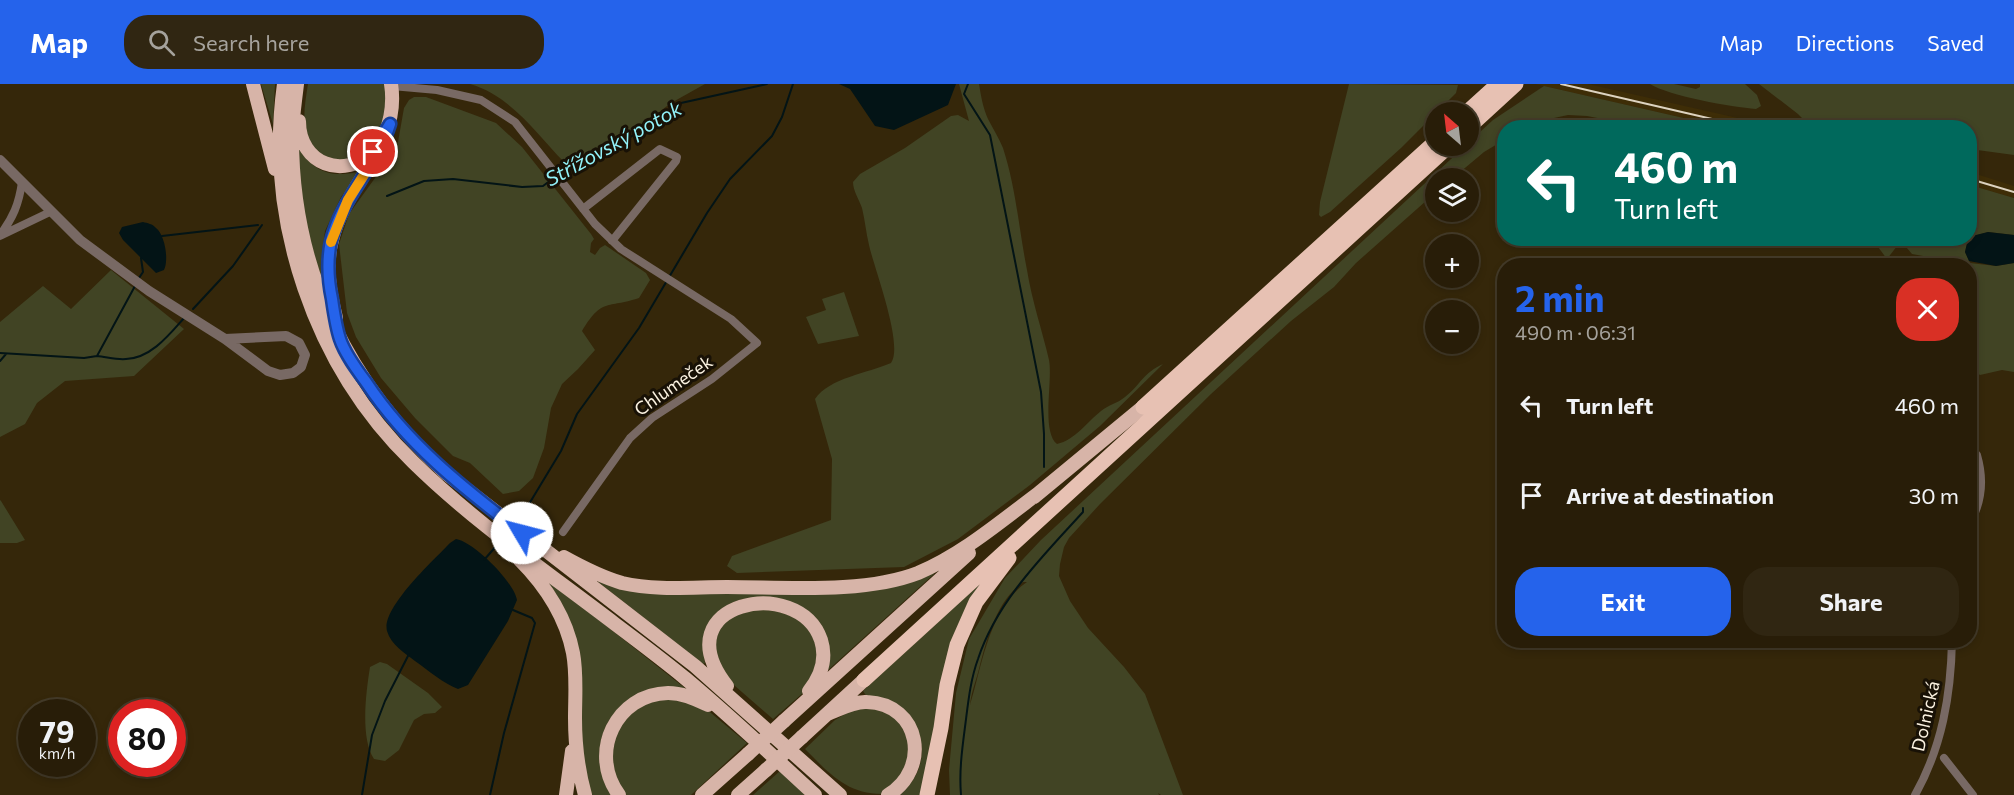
<!DOCTYPE html>
<meta charset="utf-8">
<style>
:root{--surface:#281d08;--page:#302612;--text:#f1f3f6;--muted:#a5a29c;--line:#443b29;--accent:#2563eb}
body{margin:0;font-family:Commissioner,sans-serif;background:var(--page);color:var(--text);height:100vh;display:flex;flex-direction:column;font-size:22px;white-space:nowrap}
*{box-sizing:border-box;margin:0}
p{font-size:20px;color:var(--muted)}
.icon{flex:none;width:33px;height:33px;fill:none;stroke:currentColor;stroke-width:2;stroke-linecap:round;stroke-linejoin:round}
.map{position:relative;flex:1;overflow:hidden}
.details{position:absolute;left:1497px;top:174px;width:480px;height:390px;display:flex;flex-direction:column;background:var(--surface);border-radius:24px;box-shadow:0 3px 9px #0003,0 0 0 2px var(--line)}
.details>*{flex:none}
.hud{position:absolute;left:1497px;top:36px;width:480px;height:126px;border-radius:24px;box-shadow:0 3px 9px #0003,0 0 0 2px var(--line);background:#00695c;color:#fff;overflow:hidden}
.needle{width:39px;rotate:332deg}
.buttons{position:absolute;left:1425px;top:18px;display:grid;gap:12px}
.buttons a{display:grid;place-items:center;width:54px;height:54px;border-radius:50%;background:var(--surface);box-shadow:0 3px 9px #0003,0 0 0 2px var(--line);font-size:30px}
.speed{position:absolute;left:18px;top:615px;display:flex;gap:12px;font-size:30px;font-weight:700;text-align:center}
.speed>*{display:grid;place-content:center;width:78px;height:78px;border-radius:50%;background:var(--surface);box-shadow:0 3px 9px #0003,0 0 0 2px var(--line);line-height:1}
.speed small{font-size:15px;font-weight:400}
.speed .limit{border:9px solid #d22;background:#fff;color:#111}
.pin{position:absolute;display:grid;place-items:center;width:51px;height:51px;color:#fff;margin:-26px;border:3px solid #fff;border-radius:50%;box-shadow:0 2px 6px #0007}
.me{position:absolute;width:66px;margin:-33px;rotate:307deg;stroke-linejoin:round;filter:drop-shadow(0 0 4px #0008)}
.turn{display:flex;align-items:center;gap:21px;height:126px;padding:0 18px;font-size:27px}
.turn .icon{width:78px;height:78px;stroke-width:2.5}
.turn b{display:block;font-size:42px;line-height:51px}
.round{display:grid;place-items:center;flex:none;width:63px;height:63px;border-radius:24px;background:var(--page)}
.summary{display:flex;align-items:center;justify-content:space-between;height:102px;padding:0 18px}
h1{font-size:36px;font-weight:700;line-height:45px;color:var(--accent)}
.cta{display:flex;gap:12px;margin-top:auto;padding:12px 18px}
.cta a{flex:1;height:69px;border-radius:24px;background:var(--accent);color:#fff;font-size:24px;font-weight:700;line-height:69px;text-align:center}
.cta a+a{background:var(--page);color:var(--text)}
ul{padding:0;list-style:none}
li{display:flex;align-items:center;gap:18px;height:90px;padding:0 18px}
li div{flex:1}
li b{display:block;font-size:22px}
li em{font-style:normal}
header{display:flex;align-items:center;gap:36px;box-sizing:border-box;height:84px;padding:0 30px;background:var(--accent);color:#fff}
header strong{font-size:28px}
nav{display:flex;gap:33px;margin-inline-start:auto;font-size:21px}
.search{width:420px;height:54px;background:var(--page);display:flex;align-items:center;gap:15px;box-sizing:border-box;padding:0 21px;border-radius:24px;color:var(--muted);font-size:22px}
.map>svg:first-child{display:block}
.built{fill:#3e2d07}
.green{fill:#414424;fill-rule:evenodd}
.water{fill:#031416}
.lines{fill:none;stroke-linecap:round;stroke-linejoin:round}
.stream{stroke:#031416;stroke-width:2}
.minor{stroke:#786964;stroke-width:8}
.tertiary{stroke:#786964;stroke-width:10}
.trunk{stroke:#d7b4a8;stroke-width:14}
.motorway{stroke:#e7c1b3;stroke-width:15}
.rail{stroke:#ddd3c0;stroke-width:2}
.trunk-bridge{stroke:#d7b4a8;stroke-width:14}
.route-casing{stroke:#184099;stroke-width:15}
.route{stroke:#2563eb;stroke-width:10}
.slow{stroke:#f59e0b;stroke-width:10}
.labels{text-anchor:middle;dominant-baseline:central;stroke-width:6;stroke-linejoin:round;paint-order:stroke}
.street-label{font-size:18px;fill:#fbf2e1;stroke:#181106}
.water-label{font-size:20px;font-style:italic;fill:#92f2fa;stroke:#181106}
</style>
<header>
<strong>Map</strong>
<div class="search"><svg class="icon" aria-label="search" viewBox="0 0 24 24"><circle cx="10" cy="10" r="6"/><path d="M15 15l6 6"/></svg>Search here</div>
<nav><a>Map</a><a>Directions</a><a>Saved</a></nav>
</header>
<div class="map">
<svg width="2014" height="711" viewBox="0 0 2014 711">
<rect width="100%" height="100%" fill="#35270a"/>
<!-- built -->
<path class="built" d="M1535,0h53l189,43h-54z
M1970,88l44,14v12l-44,-13z"/>
<!-- green -->
<path class="green" d="M261,0h14l-2,40z
M308,0h77c2,17 2,35 -6,51 -17,36 -68,34 -74,-9 -2,-13 1,-29 3,-42z
M470,0h235l-34,19 -47,36 -45,21 -15,2c-28,-29 -53,-66 -94,-78z
M959,0h20c2,12 4,24 9,35 5,10 11,19 15,29 13,40 16,82 24,122 5,31 15,60 22,90 4,21 -8,71 8,84 18,-4 30,-22 44,-33 7,-6 17,-8 24,-14 16,-13 18,-24 38,-33l-63,62 -70,59 -72,54 -54,28 -167,6 -10,-7 5,-10 99,-36 1,-61 -17,-60c14,-21 53,-26 76,-36 13,-18 -17,-95 -22,-118 -3,-12 -4,-25 -7,-37 -3,-9 -9,-17 -9,-26l7,-8 45,-26 46,-32 7,-1 11,6z
M1349,0l109,1 -2,8 -55,55 -71,64 -9,5 -2,-2 1,-13z
M1650,0h24l22,5 4,-2v-3h45l12,11 4,11 -5,3c-24,-2 -87,-13 -106,-25z
M1759,0h255v71l-44,-6v-21l-43,-1 -6,-3 -5,4 -83,-1 -15,-9 -6,7h-3l-11,-11z
M1544,2l179,41h-79l-57,-11 -19,-1 -14,3 -24,9 -26,1v12l-20,12 -31,26h-17l-1,15 -79,70 -22,24 -43,34 -80,73 -111,110 -31,34 -5,9 -4,17 -1,12 11,25 18,27 36,39 21,27 38,101h-22l-3,-2 1,2h-209l-1,-25 7,-77 13,-54 36,-61 36,-38 424,-394h3l1,-4 24,-22zM1023,498h4c-38,26 -45,84 -57,123 1,-12 6,-24 9,-36 8,-31 17,-67 44,-87z
M414,13h12l70,26 26,24 69,87 3,5 -3,4 -1,9 5,3 5,-7 5,-3 41,28 4,7 -11,18c-33,11 -36,-1 -57,33l13,19 -17,19 -16,15 -11,24 -7,40 -11,30 -14,13 -16,3 -33,-31 -17,-7 -38,-38 -34,-40 -25,-41 -9,-24 -8,-69 10,-30 26,-36 23,-36 6,-34 5,-8z
M298,64c16,23 31,30 59,24l-1,6 -15,19 -16,34 -3,22 1,33 -17,-61 -6,-33z
M1970,101l44,13v37l-26,-3 -18,5z
M1872,155h96l-3,13 5,11 26,3 18,-3v109l-12,-2 -22,5 -3,-2 -2,3 -5,1v-6l3,-3 -3,-4v-98l-43,-1 -1,-7 -3,-2 -11,-2 -11,-13 -14,18z
M111,186l73,59 -50,47 -69,5 -28,22 -12,21 -25,13v-115l43,-36 28,23z
M844,208l15,44 -41,8 -12,-27 20,-7 -4,-11z
M0,416l1,1 24,39 -8,3h-17z
M932,488l2,2 -107,97c1,-9 3,-19 1,-28 -13,-62 -139,-67 -123,20l-2,1 -106,-83 248,9z
M988,492l-7,10 -58,209h-23c8,-8 15,-16 19,-27 12,-36 -15,-73 -52,-71l-4,-6z
M551,498l135,107c-10,-2 -22,-3 -32,-1 -33,8 -57,38 -54,72 1,12 4,25 11,35h-20l-3,-10 -31,-190 -8,-11z
M765,523l35,12 16,18 3,30 -16,26 -30,26 -46,-40 -15,-29 1,-11 13,-21z
M380,578l7,2 41,29 14,14 -7,6 -11,1 -10,6 -15,30 -14,11 -11,-2c-14,-21 -8,-67 -4,-92z
M670,613l35,11 42,35 -56,52h-67l-13,-25 3,-40 32,-29z
M855,624h29l26,24v34l-26,28c-37,1 -56,-22 -79,-45l30,-29z
M780,687l25,24h-52z"/>
<!-- water -->
<path class="water" d="M839,0h117l-8,21 -54,25 -19,-4 -25,-37z
M143,138c4,1 10,2 13,6 9,7 13,32 8,42l-8,3 -33,-33 -4,-7 3,-6z
M1988,148l26,3v28l-18,3 -27,-5 -4,-9 3,-13 4,-3z
M456,455c18,3 58,43 61,61l-9,21 -40,64 -10,4c-15,-6 -29,-18 -43,-28 -10,-8 -24,-16 -28,-30 -6,-23 47,-71 63,-88z"/>
<g class="lines">
<!-- stream -->
<path class="stream" d="M968,0l-4,10 26,41 51,257 3,42v33
M560,90l66,-34 55,-37 86,-19
M387,112l37,-15 29,-2 69,8 21,-1 12,-9
M162,152l96,-11
M139,194l4,-6 -2,-14
M1970,222l4,17
M193,225l40,-43 29,-41
M0,269l84,5 13,-2 38,-70
M97,272c10,1 20,4 29,3 25,-1 43,-24 58,-41
M0,277l6,-7
M523,430l38,-63 16,-37 62,-86 68,-115 23,-34 42,-43 10,-19 11,-33
M484,476l14,-16
M362,711l10,-60 13,-34 24,-47
M490,711l14,-62 31,-110 -3,-5 -19,-8
M961,711c-2,-23 1,-45 4,-68 3,-23 5,-46 13,-68 19,-58 65,-103 105,-147v-4"/>
<!-- minor -->
<path class="minor" d="M392,2l45,4 44,10 34,22 80,102 26,25 110,70 26,24 -45,36 -60,39 -22,20 -67,94
M583,125l77,-60 17,8 -1,4 -64,80
M0,151c13,-17 19,-31 22,-53
M0,152l50,-24
M1970,375l7,-4c7,24 5,47 -7,68
M1944,674l29,37
M1915,711c27,-48 36,-100 37,-155"/>
<!-- tertiary -->
<path class="tertiary" d="M0,76l80,80 69,51 76,48 43,32 12,4 13,-2 8,-6 4,-12 -6,-12 -13,-7 -61,3"/>
<!-- trunk -->
<path class="trunk" d="M253,0l22,85
M284,0c-19,136 30,282 129,378 61,60 134,110 202,162 24,18 48,36 71,55 44,37 87,77 129,116
M297,0c-2,18 -5,36 -5,54 0,134 57,248 155,336l248,192 145,129
M299,37c0,43 45,60 75,30
M336,234c-6,-25 -11,-52 -4,-78 13,-56 69,-94 59,-156
M1034,413l109,-90
M564,473c18,10 38,20 58,26 34,8 71,4 105,4 58,0 137,7 191,-14 45,-19 83,-52 122,-81
M519,475c26,26 47,58 54,94 4,21 2,43 2,65 0,25 3,52 10,77
M727,602c-66,-84 72,-112 94,-46 6,19 0,36 -12,51
M827,630c13,-5 27,-13 40,-12 54,2 64,67 21,93
M784,637l185,-168
M802,653l62,-57
M566,711l6,-44
M619,711c-31,-42 -3,-101 49,-102 15,0 27,6 40,12
M702,711l46,-41
M738,711l28,-25"/>
<!-- motorway -->
<path class="motorway" d="M1467,28l31,-28
M1468,44l48,-44
M1143,323l293,-266
M864,596l585,-534
M927,711l14,-67 6,-43 10,-40 19,-43 33,-44"/>
<!-- rail -->
<path class="rail" d="M1561,0l190,44
M1970,95l44,13"/>
<!-- trunk-bridge -->
<path class="trunk-bridge" d="M748,670l36,-33
M766,686l36,-33"/>
</g>
<g class="lines">
<!-- route casing -->
<g class="route-casing">
<path id="route" d="M373,68l17,-28c-13,42 -48,73 -59,117 -4,19 -3,39 1,58 2,14 4,28 8,40 5,15 17,31 26,43 41,62 97,106 156,151"/>
</g>
<!-- route -->
<use href="#route" class="route"/>
<!-- slow -->
<path class="slow" d="M331,158l17,-42 33,-52"/>
</g>
<g class="labels">
<!-- street labels -->
<g class="street-label">
<text transform="translate(673 301) rotate(-35)">Chlumeček</text>
<text transform="translate(1925 632) rotate(-77)">Dolnická</text>
</g>
<!-- water labels -->
<g class="water-label">
<text transform="translate(613 59) rotate(-29)">Střížovský potok</text>
</g>
</g>
</svg>
<div class="buttons">
<a><svg class="needle" viewBox="-14 -14 28 28"><path d="M0-13l5 13h-10z" fill="#e53935"/><path d="M0 13l5-13h-10z" fill="#a5a29c"/></svg></a>
<a><svg class="icon" aria-label="layers" viewBox="0 0 24 24"><path d="M12 4l9 5-9 5-9-5zM3 14l9 5 9-5"/></svg></a>
<a>+</a>
<a>−</a>
</div>
<div class="speed"><div>79<small>km/h</small></div><div class="limit">80</div></div>
<div class="pin" style="left:373px;top:68px;background:#d93025"><svg class="icon" aria-label="arrive" viewBox="0 0 24 24"><path d="M6 21V4h12l-3 4 3 4H6"/></svg></div>
<svg class="me" style="left:522px;top:449px" viewBox="-20 -20 40 40"><circle r="19" fill="#fff"/><path d="M0-13L10 11 0 6-10 11z" fill="#2563eb"/></svg>
<div class="hud">
<div class="turn"><svg class="icon" aria-label="left" viewBox="0 0 24 24"><path d="M17 20v-9H6M10 6l-5 5 5 5"/></svg><div><b>460 m</b>Turn left</div></div>
</div>
<section class="details">
<div class="summary"><div><h1>2 min</h1><p>490 m · 06:31</p></div><a class="round" style="background:#d93025;color:#fff"><svg class="icon" aria-label="close" viewBox="0 0 24 24"><path d="M6 6l12 12M18 6L6 18"/></svg></a></div>
<ul>
<li><svg class="icon" aria-label="left" viewBox="0 0 24 24"><path d="M17 20v-9H6M10 6l-5 5 5 5"/></svg><div><b>Turn left</b></div><em>460 m</em></li>
<li><svg class="icon" aria-label="arrive" viewBox="0 0 24 24"><path d="M6 21V4h12l-3 4 3 4H6"/></svg><div><b>Arrive at destination</b></div><em>30 m</em></li>
</ul>
<div class="cta"><a>Exit</a><a>Share</a></div>
</section>
</div>
